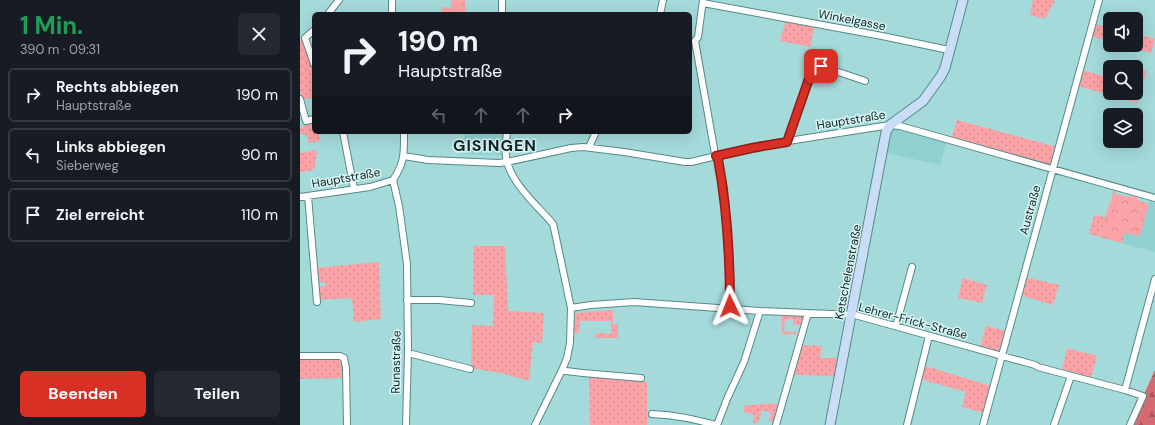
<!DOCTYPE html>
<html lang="de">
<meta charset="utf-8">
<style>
:root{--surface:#171b24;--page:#242831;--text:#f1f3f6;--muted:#9ea1a6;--line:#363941;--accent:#d93025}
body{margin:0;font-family:"DM Sans",sans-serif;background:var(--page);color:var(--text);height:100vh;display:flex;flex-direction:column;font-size:15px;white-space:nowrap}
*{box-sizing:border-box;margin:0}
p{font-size:13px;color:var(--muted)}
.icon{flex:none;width:22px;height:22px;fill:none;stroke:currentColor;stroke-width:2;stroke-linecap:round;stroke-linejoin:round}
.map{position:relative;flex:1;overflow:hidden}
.drawer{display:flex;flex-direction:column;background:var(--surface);width:300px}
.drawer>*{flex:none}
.hud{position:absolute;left:12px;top:12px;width:380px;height:122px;border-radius:6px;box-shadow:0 4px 16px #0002;background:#171b24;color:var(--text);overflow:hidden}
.fabs{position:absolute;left:803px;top:12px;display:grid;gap:8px}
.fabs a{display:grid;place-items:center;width:40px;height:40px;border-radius:6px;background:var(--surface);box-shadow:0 4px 16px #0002;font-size:20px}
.pin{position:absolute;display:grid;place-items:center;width:34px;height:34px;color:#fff;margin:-17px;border-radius:8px;box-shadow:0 2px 6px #0006}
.me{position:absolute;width:44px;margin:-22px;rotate:358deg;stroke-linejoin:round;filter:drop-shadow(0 0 3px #0008)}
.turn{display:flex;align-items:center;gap:14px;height:84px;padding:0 20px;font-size:18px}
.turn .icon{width:52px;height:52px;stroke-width:2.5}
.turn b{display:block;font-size:28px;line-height:34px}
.lanes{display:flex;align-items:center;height:38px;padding:0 20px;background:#0003;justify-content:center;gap:20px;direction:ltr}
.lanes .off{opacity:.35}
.round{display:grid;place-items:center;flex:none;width:42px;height:42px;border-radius:6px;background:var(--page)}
.summary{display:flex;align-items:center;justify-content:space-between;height:68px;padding:0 20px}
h1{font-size:24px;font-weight:700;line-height:30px;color:#1e9e55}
.action{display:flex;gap:8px;margin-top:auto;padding:8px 20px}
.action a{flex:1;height:46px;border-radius:6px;background:var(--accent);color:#fff;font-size:16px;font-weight:700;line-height:46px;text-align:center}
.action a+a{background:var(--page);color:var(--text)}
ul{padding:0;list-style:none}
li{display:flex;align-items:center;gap:12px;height:54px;margin:0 8px 6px;padding:0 12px;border:2px solid var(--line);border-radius:6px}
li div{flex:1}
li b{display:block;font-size:15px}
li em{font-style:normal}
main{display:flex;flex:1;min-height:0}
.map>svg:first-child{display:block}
.built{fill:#8fd0d0}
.grass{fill:url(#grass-dots)}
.forest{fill:url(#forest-firs)}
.park{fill:url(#park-crowns)}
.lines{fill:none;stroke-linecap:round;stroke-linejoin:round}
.street-casing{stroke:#56898a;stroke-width:8}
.secondary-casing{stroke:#56898a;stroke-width:11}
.street{stroke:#fff;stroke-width:6}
.secondary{stroke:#caddf6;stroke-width:9}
.route-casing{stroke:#8d1f18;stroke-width:10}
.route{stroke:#d93025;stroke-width:7}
.labels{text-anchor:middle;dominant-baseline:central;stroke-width:3;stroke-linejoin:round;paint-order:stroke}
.street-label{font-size:12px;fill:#0f2525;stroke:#daf5f5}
.district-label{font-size:16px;font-weight:bold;letter-spacing:1px;fill:#0f2525;stroke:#daf5f5}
</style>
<main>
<section class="drawer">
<div class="summary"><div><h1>1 Min.</h1><p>390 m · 09:31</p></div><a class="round"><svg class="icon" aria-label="close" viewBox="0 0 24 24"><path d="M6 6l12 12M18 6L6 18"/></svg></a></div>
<ul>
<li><svg class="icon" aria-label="right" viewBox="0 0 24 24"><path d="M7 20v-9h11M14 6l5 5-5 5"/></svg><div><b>Rechts abbiegen</b><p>Hauptstraße</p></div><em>190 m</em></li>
<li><svg class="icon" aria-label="left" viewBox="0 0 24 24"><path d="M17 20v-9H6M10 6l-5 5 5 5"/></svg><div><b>Links abbiegen</b><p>Sieberweg</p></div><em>90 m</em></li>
<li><svg class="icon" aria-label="arrive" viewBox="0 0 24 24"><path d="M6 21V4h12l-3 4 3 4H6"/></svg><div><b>Ziel erreicht</b></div><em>110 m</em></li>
</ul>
<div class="action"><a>Beenden</a><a>Teilen</a></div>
</section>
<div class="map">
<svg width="855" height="425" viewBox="0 0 855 425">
<defs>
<pattern id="grass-dots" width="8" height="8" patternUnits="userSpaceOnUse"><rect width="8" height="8" fill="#fba3a7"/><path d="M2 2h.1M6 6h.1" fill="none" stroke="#d68c90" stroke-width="1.8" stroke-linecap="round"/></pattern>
<pattern id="forest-firs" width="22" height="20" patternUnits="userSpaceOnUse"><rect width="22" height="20" fill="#d46a72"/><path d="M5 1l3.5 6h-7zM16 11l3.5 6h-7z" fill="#aa575d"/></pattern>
<pattern id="park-crowns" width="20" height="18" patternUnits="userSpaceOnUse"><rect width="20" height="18" fill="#fba3a7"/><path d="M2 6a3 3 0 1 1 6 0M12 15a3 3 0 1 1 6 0" fill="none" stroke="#d68c90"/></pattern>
</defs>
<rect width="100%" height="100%" fill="#a4dada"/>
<!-- built -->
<path class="built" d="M594,127l53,14 -7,24 -53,-12 4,-22z
M165,132h37v23l-39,-1z
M851,198l4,1v53l-33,-9 12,-43 15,4z"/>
<!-- grass -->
<path class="grass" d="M733,0h22l-10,19 -15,-4z
M486,19l29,6 -5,22 -30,-6z
M794,24l16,4v13l-19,-5z
M836,34l19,5 -4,14 -28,-8h13z
M4,37l10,32v28l-12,3 -2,-8v-52z
M836,68l11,3 -10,32 -59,-17 4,-16 28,8v15h26z
M657,120l100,27 -4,15 -5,3 -94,-26 -2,-3z
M14,122v10h5l1,9 -11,2 -2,-8h-5l-2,-3v-4z
M16,150l1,3 -3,16 -3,1v1l-11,1v-19z
M794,215l11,2 -5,20 -11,-3z
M174,246h31l3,65 36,2 -2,30 -9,-1 -4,39 -24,-7 -34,-6 1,-43 21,1 1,-31h-21z
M79,262l2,57 -27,3 -2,-24 -33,2 -2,-11 3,-2 5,-1v-4l-8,1 -1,-15z
M725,277l34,8 -6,20 -27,-8 -5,-4z
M663,278l24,7 -5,18 -24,-5z
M313,310v14h5v14h-22v-5l15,1v-13h-31l-1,12h-5l1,-20z
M482,315l22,1 -2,9h-9v-6h-8l-1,12 13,1v2h-15z
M686,326l20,5 -6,19 -1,1 -19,-4z
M501,345l21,1 -2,12h19l-4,18 -43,-1z
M767,348l30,8 -6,22 -29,-9z
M0,358l37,1 6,3 1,16 -44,1z
M625,366l66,20 -7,27 -22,-6 4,-15 -46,-13 4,-12z
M289,375l58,7v43h-57z
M462,404h18l-6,18 -5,-1 2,-8 -9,-3 -4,13h-5l2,-8 -11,-3v-6z"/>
<!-- forest -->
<path class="forest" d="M855,370v55h-25z"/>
<!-- park -->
<path class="park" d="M151,0h14v14h-24v-7l10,1z
M815,188v6l16,3 2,-4 5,1 -1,6 12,4 -9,32 -15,-3 -3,10 -22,-6 5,-20z"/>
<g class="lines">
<!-- street casing -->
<g class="street-casing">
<path id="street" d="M202,0v14
M403,3l179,33 67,14
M28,14l11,-14
M92,14v-14
M360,14l3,-14
M14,30l-9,8 9,26
M395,41l20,113 3,5 6,30 5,80v40
M395,41l3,-4 5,-37
M0,99l6,22 8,-2
M43,132l11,57
M207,132c-1,8 -2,17 -1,25 4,26 31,48 47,67l1,4 17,80 -1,35 -3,15 -5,12 -27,55
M487,141l27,-75h7l44,15
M289,147l7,-15
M104,156l24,4 71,3 8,-1 64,-14 12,-1 41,5 61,10h6l72,-17 127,-20 10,1 255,72
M93,180l6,26 8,58 1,87 -2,74
M8,196l9,106
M0,197l70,-10 23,-7c12,-18 11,-27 11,-48
M107,300h32l32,3
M271,308l20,-3 43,-3 126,9 95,4 180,50 3,2 87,23 18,6 -13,29
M596,326l16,-59
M108,353l62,16
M0,356h40l4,2 2,10 1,57
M262,370l4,1 17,2 58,5
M825,390l30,-111
M352,414c24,1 41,5 64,11
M417,425l10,-26 17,-37 16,-51
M476,425l32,-112
M607,425l22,-89
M683,425l116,-425
M754,425l17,-49"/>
</g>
<!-- secondary casing -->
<g class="secondary-casing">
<path id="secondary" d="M530,425l56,-293 4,-7 33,-24 18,-25 4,-8 18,-68"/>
</g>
<!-- street -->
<use href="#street" class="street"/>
<!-- secondary -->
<use href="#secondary" class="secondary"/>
</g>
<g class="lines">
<!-- route casing -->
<g class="route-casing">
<path id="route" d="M430,306c0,-49 -3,-99 -12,-147l-2,-3 36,-8 35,-6 25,-72 2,-4h7"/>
</g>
<!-- route -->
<use href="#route" class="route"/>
</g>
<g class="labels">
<!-- street labels -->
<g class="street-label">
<text transform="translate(552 20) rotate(11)">Winkelgasse</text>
<text transform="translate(551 120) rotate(-9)">Hauptstraße</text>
<text transform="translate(46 178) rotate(-10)">Hauptstraße</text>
<text transform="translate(730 210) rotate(-75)">Austraße</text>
<text transform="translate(548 272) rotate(-79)">Ketschelenstraße</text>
<text transform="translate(613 321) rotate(15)">Lehrer-Frick-Straße</text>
<text transform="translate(96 362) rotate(-89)">Runastraße</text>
</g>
<!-- district labels -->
<g class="district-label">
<text x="195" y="145">GISINGEN</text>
</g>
</g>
</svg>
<div class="fabs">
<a><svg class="icon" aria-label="sound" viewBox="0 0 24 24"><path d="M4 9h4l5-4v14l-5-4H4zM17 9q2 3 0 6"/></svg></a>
<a><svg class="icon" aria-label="search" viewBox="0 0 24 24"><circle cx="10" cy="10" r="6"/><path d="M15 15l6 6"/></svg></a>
<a><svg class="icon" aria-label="layers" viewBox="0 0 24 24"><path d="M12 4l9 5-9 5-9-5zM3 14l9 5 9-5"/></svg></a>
</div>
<div class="pin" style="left:521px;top:66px;background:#d93025"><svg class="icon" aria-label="arrive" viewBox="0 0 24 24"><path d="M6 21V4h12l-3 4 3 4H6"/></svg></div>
<svg class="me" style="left:430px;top:306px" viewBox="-20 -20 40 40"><path d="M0-17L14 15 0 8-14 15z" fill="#d93025" stroke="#fff" stroke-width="4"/></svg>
<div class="hud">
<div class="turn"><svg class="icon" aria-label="right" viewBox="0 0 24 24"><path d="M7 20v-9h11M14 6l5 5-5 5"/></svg><div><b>190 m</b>Hauptstraße</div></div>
<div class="lanes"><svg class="icon off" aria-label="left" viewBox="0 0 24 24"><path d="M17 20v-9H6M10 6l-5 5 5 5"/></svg><svg class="icon off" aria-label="ahead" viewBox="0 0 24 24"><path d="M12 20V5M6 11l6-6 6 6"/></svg><svg class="icon off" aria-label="ahead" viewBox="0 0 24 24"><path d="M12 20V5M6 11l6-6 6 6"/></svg><svg class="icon" aria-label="right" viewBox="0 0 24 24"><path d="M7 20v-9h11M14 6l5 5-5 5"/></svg></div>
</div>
</div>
</main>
